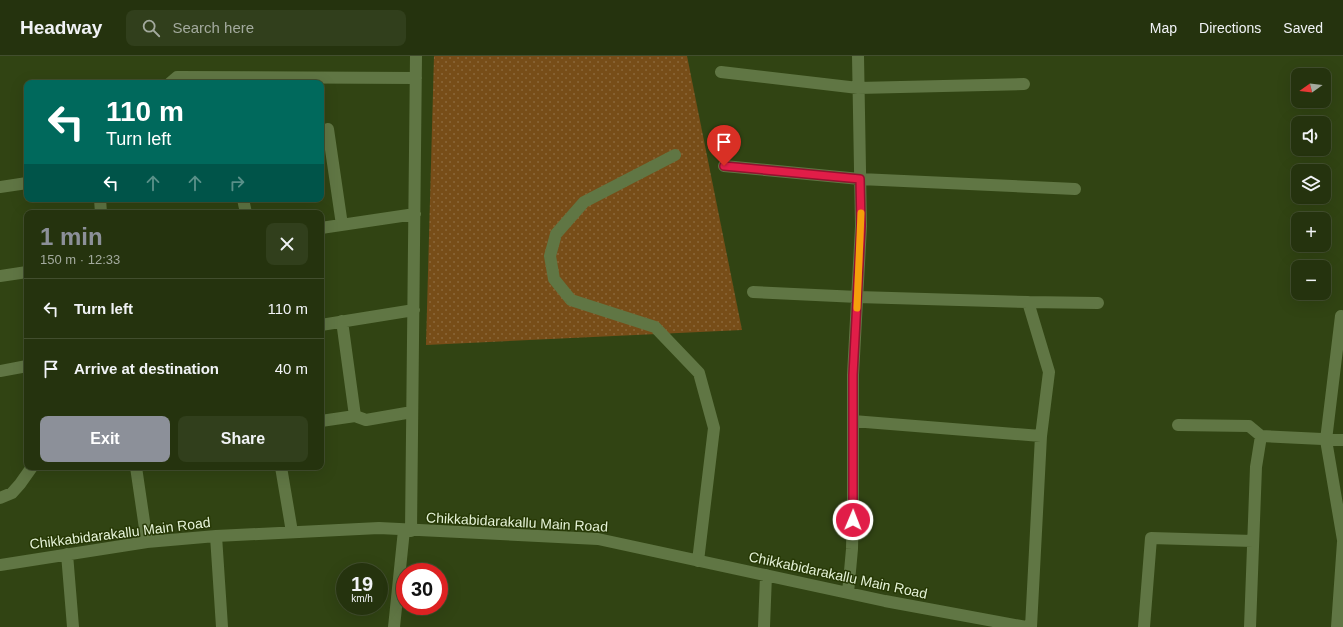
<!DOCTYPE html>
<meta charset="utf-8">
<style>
:root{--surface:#25330e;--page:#313f1c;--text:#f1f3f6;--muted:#a3aa9e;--line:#424e2e;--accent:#8c9099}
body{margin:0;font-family:Helvetica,sans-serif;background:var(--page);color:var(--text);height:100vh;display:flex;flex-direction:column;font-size:15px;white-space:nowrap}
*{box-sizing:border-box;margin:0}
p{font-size:13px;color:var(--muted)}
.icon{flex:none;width:22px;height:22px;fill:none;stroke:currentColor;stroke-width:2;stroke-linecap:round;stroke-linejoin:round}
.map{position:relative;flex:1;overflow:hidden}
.side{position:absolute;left:24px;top:154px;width:300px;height:260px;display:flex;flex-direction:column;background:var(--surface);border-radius:8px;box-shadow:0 4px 16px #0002,0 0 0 1px var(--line)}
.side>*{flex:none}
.banner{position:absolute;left:24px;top:24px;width:300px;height:122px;border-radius:8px;box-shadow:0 4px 16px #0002,0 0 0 1px var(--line);background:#00695c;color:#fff;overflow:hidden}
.needle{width:26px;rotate:256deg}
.controls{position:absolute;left:1291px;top:12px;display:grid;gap:8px}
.controls a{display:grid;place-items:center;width:40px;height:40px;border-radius:8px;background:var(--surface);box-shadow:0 4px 16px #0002,0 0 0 1px var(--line);font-size:20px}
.speed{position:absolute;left:336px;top:507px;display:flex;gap:8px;font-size:20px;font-weight:700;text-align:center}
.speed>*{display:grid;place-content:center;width:52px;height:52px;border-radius:50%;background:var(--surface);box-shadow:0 4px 16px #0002,0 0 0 1px var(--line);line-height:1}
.speed small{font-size:10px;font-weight:400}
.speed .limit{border:6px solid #d22;background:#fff;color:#111}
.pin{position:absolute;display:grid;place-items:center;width:34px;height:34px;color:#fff;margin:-41px -17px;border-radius:50% 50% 50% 0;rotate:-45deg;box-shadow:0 0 4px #0007}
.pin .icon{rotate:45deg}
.me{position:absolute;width:44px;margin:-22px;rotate:1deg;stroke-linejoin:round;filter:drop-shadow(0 0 3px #0008)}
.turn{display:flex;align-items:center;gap:14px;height:84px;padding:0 16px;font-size:18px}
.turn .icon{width:52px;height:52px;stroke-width:2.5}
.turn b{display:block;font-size:28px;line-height:34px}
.lanes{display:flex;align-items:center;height:38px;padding:0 16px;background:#0003;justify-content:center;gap:20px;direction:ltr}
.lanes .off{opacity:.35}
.round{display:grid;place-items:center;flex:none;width:42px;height:42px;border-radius:8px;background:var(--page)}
.head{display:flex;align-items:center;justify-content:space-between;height:68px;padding:0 16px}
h1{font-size:24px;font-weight:800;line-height:30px;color:var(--accent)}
.cta{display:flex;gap:8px;margin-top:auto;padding:8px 16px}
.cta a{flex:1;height:46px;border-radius:8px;background:var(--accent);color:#fff;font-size:16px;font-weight:800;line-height:46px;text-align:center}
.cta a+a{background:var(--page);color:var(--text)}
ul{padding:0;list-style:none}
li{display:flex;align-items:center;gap:12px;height:60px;padding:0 16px;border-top:1px solid var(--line)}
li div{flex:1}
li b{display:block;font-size:15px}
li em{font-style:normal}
header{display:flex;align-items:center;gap:24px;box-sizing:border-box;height:56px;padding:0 20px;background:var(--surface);border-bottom:1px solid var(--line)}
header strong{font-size:19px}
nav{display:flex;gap:22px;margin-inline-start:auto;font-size:14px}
.search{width:280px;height:36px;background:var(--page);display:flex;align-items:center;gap:10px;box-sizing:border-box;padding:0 14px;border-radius:8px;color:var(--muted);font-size:15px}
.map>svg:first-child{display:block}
.grass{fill:url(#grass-dots)}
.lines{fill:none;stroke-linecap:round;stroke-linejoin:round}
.street{stroke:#607644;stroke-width:12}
.route-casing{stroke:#92132f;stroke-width:10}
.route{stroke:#e11d48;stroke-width:7}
.slow{stroke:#f59e0b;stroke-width:7}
.labels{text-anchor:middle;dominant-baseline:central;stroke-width:3;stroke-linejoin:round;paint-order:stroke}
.street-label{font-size:14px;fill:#e5f2d7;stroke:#273906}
</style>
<header>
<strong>Headway</strong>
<div class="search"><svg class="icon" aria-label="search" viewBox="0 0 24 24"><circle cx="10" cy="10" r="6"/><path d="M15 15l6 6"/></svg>Search here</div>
<nav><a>Map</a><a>Directions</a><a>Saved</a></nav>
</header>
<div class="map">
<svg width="1343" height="571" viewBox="0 0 1343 571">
<defs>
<pattern id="grass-dots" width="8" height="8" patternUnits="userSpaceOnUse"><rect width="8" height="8" fill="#774d18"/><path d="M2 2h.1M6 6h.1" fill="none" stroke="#8a6739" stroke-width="1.8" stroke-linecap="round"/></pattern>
</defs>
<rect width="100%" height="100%" fill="#314413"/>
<!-- grass -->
<path class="grass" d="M434,0h253l55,274 -316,15z"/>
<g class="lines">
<!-- street -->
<path class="street" d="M721,16l137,16 166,-4
M170,27l7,-6 239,1
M328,73l14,96
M675,99l-91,47 -28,32 -6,22 4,23 17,21 84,27 44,46 15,55 -16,133
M724,110l136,13 215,10
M0,131l27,-4
M100,143l1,14
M243,143l3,14
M321,172l94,-14
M0,220l27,-4
M753,236l105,5 170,5 21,70 -8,64 -10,191
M1028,246l70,1
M1341,260l-15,124 17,100
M342,265l13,95 11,4 46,-8
M321,269l93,-15
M0,315l27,-5
M321,365l34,-5
M853,365l188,15
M1178,369l71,1 12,10
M136,411l11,75
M281,411l11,65
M0,442l12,-5 8,-9 12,-17
M411,475l5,-475
M216,480l6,91
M67,498l6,73
M0,509l147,-23 69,-6 163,-8 219,11 287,62 141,26
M848,537l4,-44 1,-44v-130l8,-149 -3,-170
M394,571l10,-97
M764,571l2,-52
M1144,571l7,-89 102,3
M1250,571l6,-160 5,-31 82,4
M1337,571l6,-85"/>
</g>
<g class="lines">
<!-- route casing -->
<g class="route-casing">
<path id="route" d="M724,110l136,13 1,47 -8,149v145"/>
</g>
<!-- route -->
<use href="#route" class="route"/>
<!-- slow -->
<path class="slow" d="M857,252l4,-95"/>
</g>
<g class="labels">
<!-- street labels -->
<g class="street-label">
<text transform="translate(517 466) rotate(3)">Chikkabidarakallu Main Road</text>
<text transform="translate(120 477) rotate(-7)">Chikkabidarakallu Main Road</text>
<text transform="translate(838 519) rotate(12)">Chikkabidarakallu Main Road</text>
</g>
</g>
</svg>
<div class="controls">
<a><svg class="needle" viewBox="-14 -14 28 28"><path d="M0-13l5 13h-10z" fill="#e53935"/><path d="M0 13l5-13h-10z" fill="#a3aa9e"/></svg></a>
<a><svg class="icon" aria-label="sound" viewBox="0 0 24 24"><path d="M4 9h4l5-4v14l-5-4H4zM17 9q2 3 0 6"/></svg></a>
<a><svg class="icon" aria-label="layers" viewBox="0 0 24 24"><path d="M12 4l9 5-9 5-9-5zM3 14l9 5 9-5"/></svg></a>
<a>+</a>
<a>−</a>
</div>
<div class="speed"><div>19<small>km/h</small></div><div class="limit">30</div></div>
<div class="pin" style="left:724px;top:110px;background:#d93025"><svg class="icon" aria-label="arrive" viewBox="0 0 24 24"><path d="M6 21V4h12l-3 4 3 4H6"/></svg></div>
<svg class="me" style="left:853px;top:464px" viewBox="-20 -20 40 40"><circle r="17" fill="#e11d48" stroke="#fff" stroke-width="3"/><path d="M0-11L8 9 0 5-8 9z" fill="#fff"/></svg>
<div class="banner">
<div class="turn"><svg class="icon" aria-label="left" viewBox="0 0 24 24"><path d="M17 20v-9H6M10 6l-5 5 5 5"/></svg><div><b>110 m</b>Turn left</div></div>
<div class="lanes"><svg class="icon" aria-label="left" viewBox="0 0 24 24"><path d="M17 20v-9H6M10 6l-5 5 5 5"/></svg><svg class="icon off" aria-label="ahead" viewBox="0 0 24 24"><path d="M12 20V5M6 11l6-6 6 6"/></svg><svg class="icon off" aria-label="ahead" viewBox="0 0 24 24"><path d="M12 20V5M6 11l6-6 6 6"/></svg><svg class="icon off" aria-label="right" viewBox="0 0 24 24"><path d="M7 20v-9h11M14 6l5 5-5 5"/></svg></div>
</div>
<section class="side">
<div class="head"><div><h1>1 min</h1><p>150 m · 12:33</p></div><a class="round"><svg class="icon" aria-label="close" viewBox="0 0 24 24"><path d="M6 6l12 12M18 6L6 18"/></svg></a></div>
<ul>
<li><svg class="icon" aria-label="left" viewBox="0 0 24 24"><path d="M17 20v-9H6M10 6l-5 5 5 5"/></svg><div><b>Turn left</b></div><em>110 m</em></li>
<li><svg class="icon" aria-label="arrive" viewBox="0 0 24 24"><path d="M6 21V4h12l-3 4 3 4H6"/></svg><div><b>Arrive at destination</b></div><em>40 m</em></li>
</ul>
<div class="cta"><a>Exit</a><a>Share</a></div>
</section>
</div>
